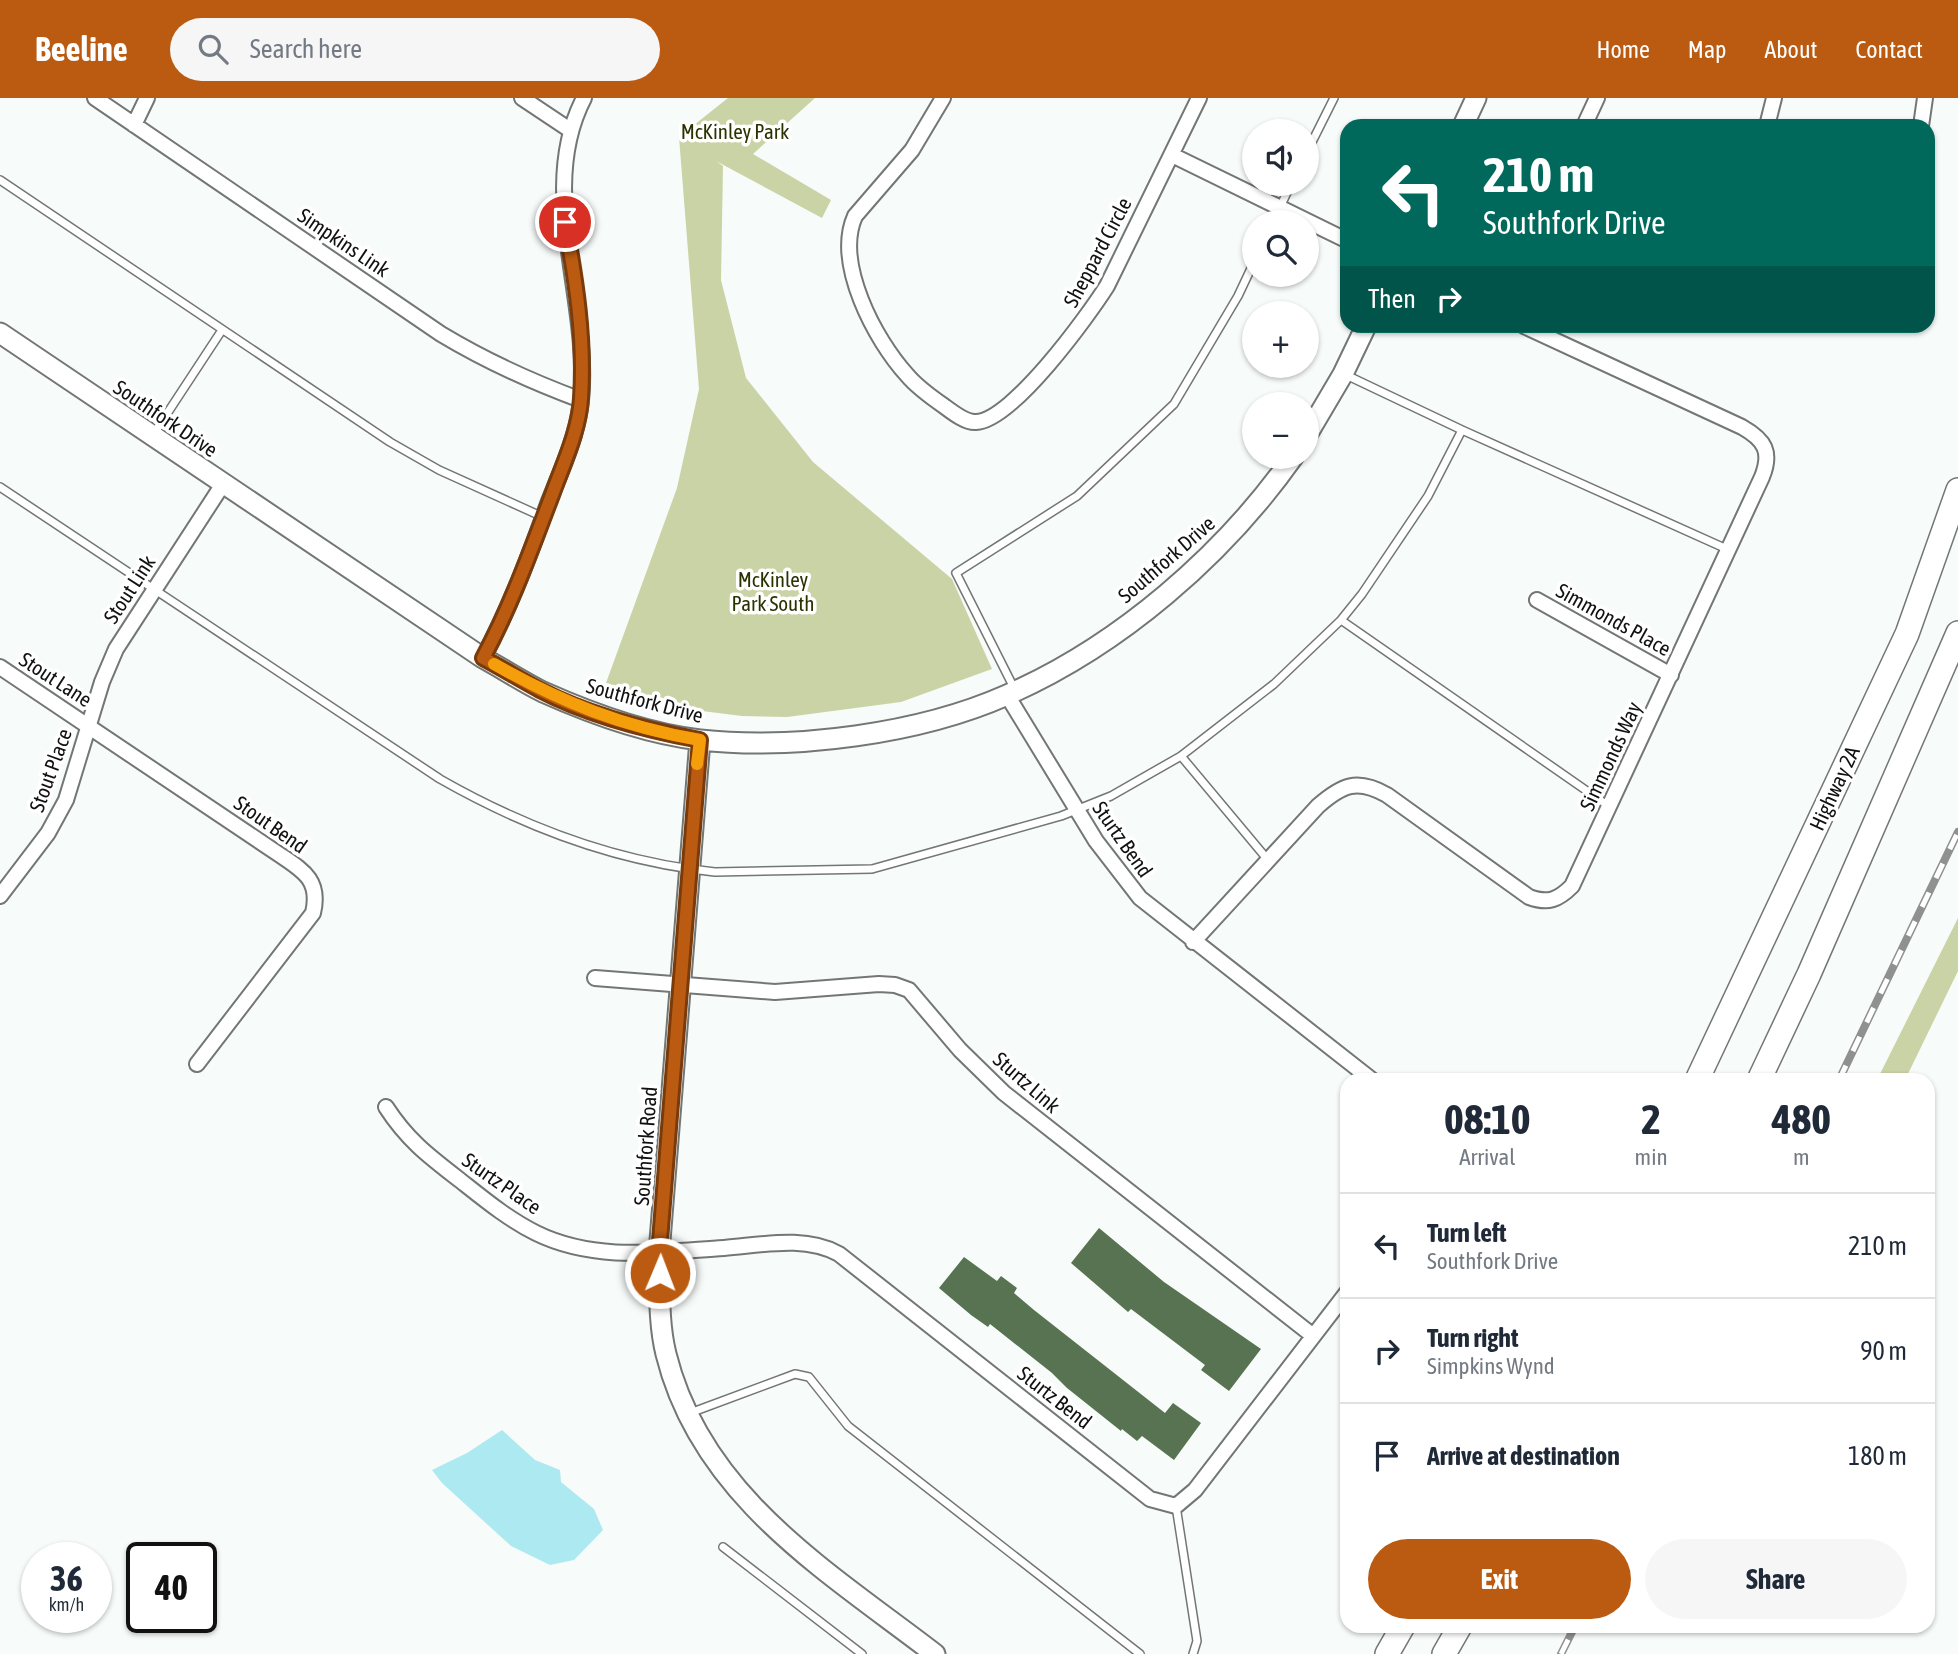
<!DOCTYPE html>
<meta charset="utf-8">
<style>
:root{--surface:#fff;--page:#f6f6f7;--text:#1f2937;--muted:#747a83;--line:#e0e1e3;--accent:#ba5b11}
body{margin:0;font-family:"Asap Condensed",sans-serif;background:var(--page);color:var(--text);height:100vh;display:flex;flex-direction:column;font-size:26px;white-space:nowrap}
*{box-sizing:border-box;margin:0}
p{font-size:23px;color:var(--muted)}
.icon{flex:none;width:38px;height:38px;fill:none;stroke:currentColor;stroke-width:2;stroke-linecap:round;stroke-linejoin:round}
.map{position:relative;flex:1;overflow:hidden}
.panel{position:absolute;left:1340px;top:975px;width:595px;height:560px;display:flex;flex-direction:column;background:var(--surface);border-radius:21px;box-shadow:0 2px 5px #0004}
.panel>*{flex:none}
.hud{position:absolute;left:1340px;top:21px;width:595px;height:214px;border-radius:21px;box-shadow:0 2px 5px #0004;background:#00695c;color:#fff;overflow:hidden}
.buttons{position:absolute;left:1242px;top:21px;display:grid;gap:14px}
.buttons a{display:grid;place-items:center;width:77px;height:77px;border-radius:50%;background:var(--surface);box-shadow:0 2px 5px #0004;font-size:35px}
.speed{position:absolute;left:21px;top:1444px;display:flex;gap:14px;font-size:35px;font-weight:700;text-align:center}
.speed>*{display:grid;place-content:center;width:91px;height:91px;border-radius:50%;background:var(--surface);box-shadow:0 2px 5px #0004;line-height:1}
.speed small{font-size:18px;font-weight:400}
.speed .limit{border:4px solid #111;border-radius:10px;background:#fff;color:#111}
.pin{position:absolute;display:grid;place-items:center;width:60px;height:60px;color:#fff;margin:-30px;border:4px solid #fff;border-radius:50%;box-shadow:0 2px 7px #0007}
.me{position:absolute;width:77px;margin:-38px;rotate:1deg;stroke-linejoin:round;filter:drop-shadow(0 0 5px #0008)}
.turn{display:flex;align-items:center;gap:24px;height:147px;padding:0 28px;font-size:32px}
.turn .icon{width:91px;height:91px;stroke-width:2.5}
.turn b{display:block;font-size:49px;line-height:60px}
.then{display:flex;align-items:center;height:66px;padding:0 28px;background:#0003;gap:14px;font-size:26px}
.eta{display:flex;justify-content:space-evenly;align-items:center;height:119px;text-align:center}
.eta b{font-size:42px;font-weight:700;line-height:49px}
.action{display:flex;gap:14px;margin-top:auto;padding:14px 28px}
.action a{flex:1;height:80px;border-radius:42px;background:var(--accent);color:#fff;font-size:28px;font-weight:700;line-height:80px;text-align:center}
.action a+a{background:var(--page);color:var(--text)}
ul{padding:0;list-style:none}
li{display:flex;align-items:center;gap:21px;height:105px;padding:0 28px;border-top:2px solid var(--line)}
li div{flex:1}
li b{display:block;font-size:26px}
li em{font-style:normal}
header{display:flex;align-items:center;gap:42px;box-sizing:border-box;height:98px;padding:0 35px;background:var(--accent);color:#fff}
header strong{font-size:33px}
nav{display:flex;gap:38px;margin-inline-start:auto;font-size:24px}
.search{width:490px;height:63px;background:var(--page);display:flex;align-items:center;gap:18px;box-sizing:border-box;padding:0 24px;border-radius:38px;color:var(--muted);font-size:26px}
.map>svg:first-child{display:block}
.green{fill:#c9d3a6}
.water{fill:#ade9f1}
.building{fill:#577352}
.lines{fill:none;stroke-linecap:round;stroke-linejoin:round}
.lane-casing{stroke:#737774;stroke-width:10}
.street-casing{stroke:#737774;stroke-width:18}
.secondary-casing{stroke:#737774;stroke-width:23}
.primary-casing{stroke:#737774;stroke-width:26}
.lane{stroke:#fff;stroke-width:7}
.street{stroke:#fff;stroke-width:14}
.secondary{stroke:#fff;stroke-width:19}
.primary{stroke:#fff;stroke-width:23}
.rail-casing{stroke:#8e918f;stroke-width:8}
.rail{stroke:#fff;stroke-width:5;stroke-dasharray:16;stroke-linecap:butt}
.route-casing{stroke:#793b0b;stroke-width:18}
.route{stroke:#ba5b11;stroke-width:12}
.slow{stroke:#f59e0b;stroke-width:12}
.labels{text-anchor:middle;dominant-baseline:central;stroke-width:7;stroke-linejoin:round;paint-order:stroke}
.park-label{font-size:21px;fill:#2b3200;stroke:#fff}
.street-label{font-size:21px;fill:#101110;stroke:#fff}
</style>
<header>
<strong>Beeline</strong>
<div class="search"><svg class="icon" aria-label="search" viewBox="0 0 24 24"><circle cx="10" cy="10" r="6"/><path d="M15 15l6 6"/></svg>Search here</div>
<nav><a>Home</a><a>Map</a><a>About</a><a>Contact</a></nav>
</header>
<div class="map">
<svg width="1958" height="1556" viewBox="0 0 1958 1556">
<rect width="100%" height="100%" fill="#f7fbf9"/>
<!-- green -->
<path class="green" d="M728,0h87l-62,56 78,46 -9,18 -106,-57 7,5 -2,114 25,98 67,84 139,117 40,90 -91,33 -114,15 -45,-1 -48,-6 -88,-27 71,-195 22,-99 -20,-252z
M1958,820v53l-53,109h-28z"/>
<!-- water -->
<path class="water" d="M502,1332l33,30 25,10 1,12 33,27 9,21 -29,30 -24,5 -39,-19 -69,-63 -10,-13 35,-17z"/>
<!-- building -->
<path class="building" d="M1099,1130l65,54 97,67 -32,42 -28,-21 4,-5 -74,-56 -3,3 -57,-49z
M964,1159l33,24 4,-5 16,12 -3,5 20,17 131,103 8,-10 28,20 -27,37 -32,-24 -5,5 -15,-12 -1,2 -54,-43 -15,-15 -62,-49 -2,3 -17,-12 -32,-27z"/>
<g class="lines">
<!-- lane casing -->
<g class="lane-casing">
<path id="lane" d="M1307,54l27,-54
M0,82l390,262 49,28 104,47
M1273,124l18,-38
M1462,332l267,120
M153,337l69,-105
M0,389l440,292c86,49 176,83 275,93l157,-3 189,-53 50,-20 70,-40 93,-72 67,-64 21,-26 66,-98 34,-66 -118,-56
M1341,522l269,187
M1015,592l-59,-117 121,-77 97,-92 64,-108 17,-36
M1181,658l87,104
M690,1315l105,-39 14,3 39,49 292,228
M1176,1408l21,135 -4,13
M723,1449l139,107"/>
</g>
<!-- street casing -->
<g class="street-casing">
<path id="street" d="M95,0l346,236c45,27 91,48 140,66
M522,0l48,32
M943,0l-31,52 -57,66c-21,47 20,124 52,159 10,12 24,22 37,31 8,6 22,17 32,16 36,-1 112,-106 131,-136l92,-188
M134,27l13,-27
M1584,28l13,-28
M1767,28l7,-28
M1921,28l4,-28
M1172,57l176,86
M1537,502l134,75
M483,560c27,-50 47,-104 66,-157 13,-32 28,-65 32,-100 10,-101 -45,-211 3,-303
M0,569l277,186c25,17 44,26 36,60l-116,151
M1007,597l89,146 44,57 232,182
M0,798l48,-63 18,-33 36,-118 14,-33 107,-165
M1193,844l125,-136c24,-21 39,-28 69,-11l142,102c19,7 29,3 43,-11l190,-409c10,-25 3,-37 -20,-50l-218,-101
M595,880l180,14 104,-8 16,1 14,5 51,60 44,43 308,242
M386,1009c22,34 44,50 75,74 24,19 47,38 75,52 59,29 124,19 188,15 38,-3 81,-13 115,6l311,245 26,7 19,-16 153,-199"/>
</g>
<!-- secondary casing -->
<g class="secondary-casing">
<path id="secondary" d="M1463,28l13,-28
M0,235l483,325c20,11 40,24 60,34 47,21 106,42 157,48 95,10 219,-6 307,-45 112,-49 216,-139 286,-238
M1307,337l36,-61 23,-48
M700,642l-41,513c1,34 -1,69 7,101 35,142 161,217 269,300"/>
</g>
<!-- primary casing -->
<g class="primary-casing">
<path id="primary" d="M1697,982l210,-446 51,-144
M1759,982l50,-106 149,-341
M1387,1556l16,-28
M1444,1556l16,-28"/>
</g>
<!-- lane -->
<use href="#lane" class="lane"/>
<!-- street -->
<use href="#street" class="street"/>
<!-- secondary -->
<use href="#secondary" class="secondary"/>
<!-- primary -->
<use href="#primary" class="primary"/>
<!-- rail casing -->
<g class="rail-casing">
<path id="rail" d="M1839,982l119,-248
M1561,1556l14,-28"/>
</g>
<!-- rail -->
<use href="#rail" class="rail"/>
</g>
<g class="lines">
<!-- route casing -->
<g class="route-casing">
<path id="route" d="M565,124c11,58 20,117 16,176 -2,34 -18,66 -29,97 -21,55 -41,111 -69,163 19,10 38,22 57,32 48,25 106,40 160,50l-41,513 1,20"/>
</g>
<!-- route -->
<use href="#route" class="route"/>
<!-- slow -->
<path class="slow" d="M494,566c67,38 129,63 206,76l-3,24"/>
</g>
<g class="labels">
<!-- park labels -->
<g class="park-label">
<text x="735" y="33">McKinley Park</text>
<text x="773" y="481">McKinley<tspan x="773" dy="24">Park South</tspan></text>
</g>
<!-- street labels -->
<g class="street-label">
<text transform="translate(344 144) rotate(34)">Simpkins Link</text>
<text transform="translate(1097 154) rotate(-62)">Sheppard Circle</text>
<text transform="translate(166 320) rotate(34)">Southfork Drive</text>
<text transform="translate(1166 461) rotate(-41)">Southfork Drive</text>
<text transform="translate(129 491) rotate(-57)">Stout Link</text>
<text transform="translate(1614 521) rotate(29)">Simmonds Place</text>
<text transform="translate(56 581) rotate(33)">Stout Lane</text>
<text transform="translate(645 602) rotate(15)">Southfork Drive</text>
<text transform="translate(1610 658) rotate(-65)">Simmonds Way</text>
<text transform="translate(50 672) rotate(-70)">Stout Place</text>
<text transform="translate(1834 690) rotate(-65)">Highway 2A</text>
<text transform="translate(271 726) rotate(35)">Stout Bend</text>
<text transform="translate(1123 741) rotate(55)">Sturtz Bend</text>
<text transform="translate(1027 984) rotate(41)">Sturtz Link</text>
<text transform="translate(645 1048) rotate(-86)">Southfork Road</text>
<text transform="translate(502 1085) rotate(35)">Sturtz Place</text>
<text transform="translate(1055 1299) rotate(38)">Sturtz Bend</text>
</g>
</g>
</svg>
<div class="buttons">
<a><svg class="icon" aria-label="sound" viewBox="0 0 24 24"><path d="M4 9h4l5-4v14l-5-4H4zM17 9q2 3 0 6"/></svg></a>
<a><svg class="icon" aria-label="search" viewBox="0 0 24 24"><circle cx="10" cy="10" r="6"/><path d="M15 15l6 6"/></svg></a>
<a>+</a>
<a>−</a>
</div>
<div class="speed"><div>36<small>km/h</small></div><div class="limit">40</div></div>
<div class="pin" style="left:565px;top:124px;background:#d93025"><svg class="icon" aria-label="arrive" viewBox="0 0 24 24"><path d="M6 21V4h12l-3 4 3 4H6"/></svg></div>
<svg class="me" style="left:660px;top:1175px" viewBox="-20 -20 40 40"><circle r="17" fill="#ba5b11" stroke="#fff" stroke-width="3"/><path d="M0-11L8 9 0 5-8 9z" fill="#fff"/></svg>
<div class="hud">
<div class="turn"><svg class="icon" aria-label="left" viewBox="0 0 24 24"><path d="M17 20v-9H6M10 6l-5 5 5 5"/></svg><div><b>210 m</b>Southfork Drive</div></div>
<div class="then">Then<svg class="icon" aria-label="right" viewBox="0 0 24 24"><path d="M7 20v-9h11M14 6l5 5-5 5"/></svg></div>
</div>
<section class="panel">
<div class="eta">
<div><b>08:10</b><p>Arrival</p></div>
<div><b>2</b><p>min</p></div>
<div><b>480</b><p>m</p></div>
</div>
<ul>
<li><svg class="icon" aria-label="left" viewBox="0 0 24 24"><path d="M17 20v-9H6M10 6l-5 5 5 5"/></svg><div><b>Turn left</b><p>Southfork Drive</p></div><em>210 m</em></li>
<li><svg class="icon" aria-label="right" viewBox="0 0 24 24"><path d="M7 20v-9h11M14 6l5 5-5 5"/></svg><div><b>Turn right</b><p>Simpkins Wynd</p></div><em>90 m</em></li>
<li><svg class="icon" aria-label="arrive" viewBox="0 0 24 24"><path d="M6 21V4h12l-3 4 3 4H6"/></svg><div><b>Arrive at destination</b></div><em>180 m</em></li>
</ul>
<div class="action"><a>Exit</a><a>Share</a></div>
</section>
</div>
